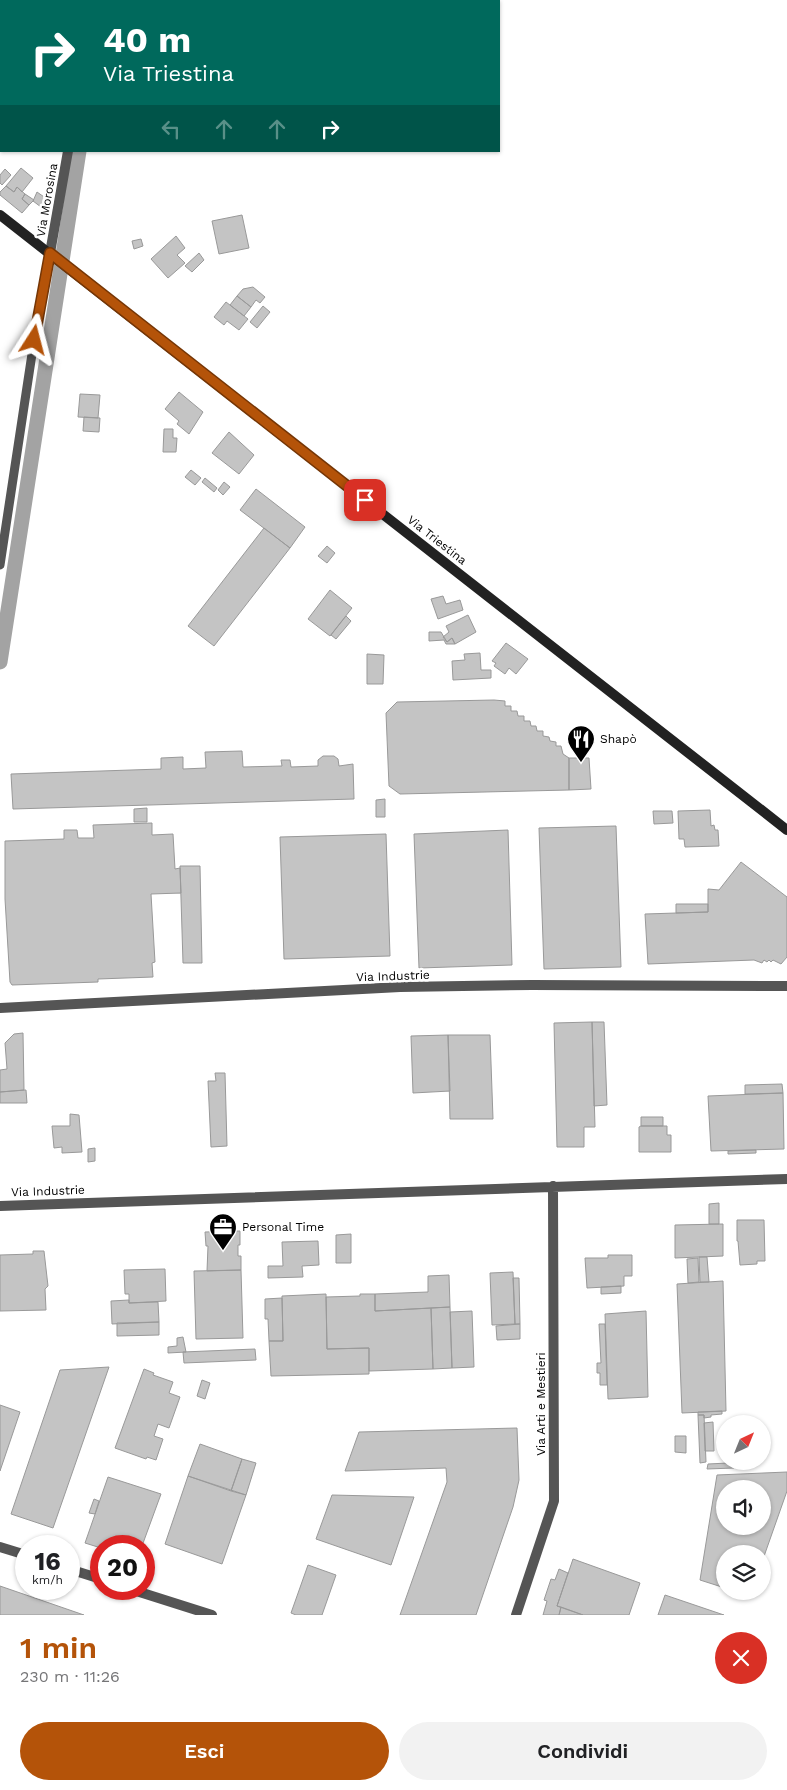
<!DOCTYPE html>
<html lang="it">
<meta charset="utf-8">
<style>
:root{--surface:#fff;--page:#f2f2f2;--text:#202124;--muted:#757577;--accent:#b45309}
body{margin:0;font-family:"Work Sans",sans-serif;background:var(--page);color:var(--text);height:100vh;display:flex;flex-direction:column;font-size:19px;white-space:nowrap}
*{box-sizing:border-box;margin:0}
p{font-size:16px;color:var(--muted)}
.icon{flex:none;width:28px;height:28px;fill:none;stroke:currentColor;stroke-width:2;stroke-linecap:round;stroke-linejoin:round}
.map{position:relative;height:1615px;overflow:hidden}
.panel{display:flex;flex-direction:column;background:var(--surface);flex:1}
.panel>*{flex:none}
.guide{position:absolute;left:0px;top:0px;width:500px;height:152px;box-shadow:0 1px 4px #0004;background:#00695c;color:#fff;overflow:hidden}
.needle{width:32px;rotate:43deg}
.tools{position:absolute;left:716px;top:1415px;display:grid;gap:10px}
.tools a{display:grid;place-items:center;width:55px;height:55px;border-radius:50%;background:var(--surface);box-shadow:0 1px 4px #0004;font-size:25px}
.speed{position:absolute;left:15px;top:1535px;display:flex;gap:10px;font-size:25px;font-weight:700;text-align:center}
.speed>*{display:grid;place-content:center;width:65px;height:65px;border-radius:50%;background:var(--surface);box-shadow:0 1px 4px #0004;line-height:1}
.speed small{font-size:12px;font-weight:400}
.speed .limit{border:8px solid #d22;background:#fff;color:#111}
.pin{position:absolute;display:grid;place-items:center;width:42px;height:42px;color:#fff;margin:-21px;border-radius:10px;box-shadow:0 2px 8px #0006}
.me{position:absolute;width:55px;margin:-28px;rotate:9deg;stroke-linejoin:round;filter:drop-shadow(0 0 4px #0008)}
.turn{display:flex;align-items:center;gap:18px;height:105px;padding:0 20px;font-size:22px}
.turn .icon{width:65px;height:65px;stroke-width:2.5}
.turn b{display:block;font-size:35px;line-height:42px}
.lanes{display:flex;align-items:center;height:48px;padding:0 20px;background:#0003;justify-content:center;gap:25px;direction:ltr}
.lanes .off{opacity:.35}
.round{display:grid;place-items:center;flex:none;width:52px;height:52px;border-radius:26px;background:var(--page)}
.head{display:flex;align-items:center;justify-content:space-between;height:85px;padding:0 20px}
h1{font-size:30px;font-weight:600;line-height:38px;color:var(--accent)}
.primary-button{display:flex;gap:10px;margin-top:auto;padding:10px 20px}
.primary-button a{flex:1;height:58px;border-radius:30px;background:var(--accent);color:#fff;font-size:20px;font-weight:600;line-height:58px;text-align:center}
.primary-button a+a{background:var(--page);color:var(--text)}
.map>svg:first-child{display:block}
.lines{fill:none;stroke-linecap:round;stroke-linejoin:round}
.canal{stroke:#a3a3a3;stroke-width:15}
.building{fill:#c4c4c4;stroke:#999;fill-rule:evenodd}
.lane{stroke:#555;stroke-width:9}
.street{stroke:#555;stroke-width:10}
.secondary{stroke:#222;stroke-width:10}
.route-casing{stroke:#753606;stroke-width:12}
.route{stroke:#b45309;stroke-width:9}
.labels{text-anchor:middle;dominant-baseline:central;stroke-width:5;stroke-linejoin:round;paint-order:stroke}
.street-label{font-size:12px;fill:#000;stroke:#fff}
.poi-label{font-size:12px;fill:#000;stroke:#fff;text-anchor:start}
</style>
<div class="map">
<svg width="787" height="1615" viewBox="0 0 787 1615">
<rect width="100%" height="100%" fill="#fff"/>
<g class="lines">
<!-- canal -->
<path class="canal" d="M102,1v-1
M0,662l79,-511"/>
</g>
<!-- building -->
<path class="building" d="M21,168l12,10 -11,14 -5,-5 -3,5 -8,-6z
M5,169l6,6 -9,10 -2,-2v-8z
M6,186l8,6 3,-5 8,7 -3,5 7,6 -7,8 -22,-18v-3z
M37,192l10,7 -6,8 -8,-6z
M25,194l9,6 -5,5 -7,-6z
M242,215l7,33 -30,6 -7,-33z
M176,236l9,12 -8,7 8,8 -17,15 -17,-19z
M141,239l2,7 -9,3 -2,-8z
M199,253l5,7 -12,12 -7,-6z
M253,287l12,10 -5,6 -4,-3 -5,7 -14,-11 6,-7z
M237,296l14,11 -7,9 -14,-11z
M226,302l22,17 -9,11 -12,-9 -3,4 -10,-8z
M263,306l7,6 -13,16 -7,-6z
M179,392l24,20 -14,22 -12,-10 2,-3 -14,-12z
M80,394l20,1 -2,23 -20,-1z
M84,417l16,1 -1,14 -16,-1z
M164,429h9v9h4l-1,14h-13z
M229,432l25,23 -15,19 -27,-21z
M191,470l10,8 -6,7 -10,-8z
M205,478l12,10 -3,4 -12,-10z
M224,482l6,5 -7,8 -5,-5z
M256,489l49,38 -15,21 -50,-38z
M264,528l26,20 -76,98 -26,-20z
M327,546l8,7 -8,10 -9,-7z
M330,590l22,18 -22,28 -22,-17z
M443,596l3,8 14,-4 3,10 -25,9 -7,-20z
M468,615l8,17 -21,12 -3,-6 -5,4 -4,-5 6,-5 -3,-6z
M346,616l5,5 -15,18 -5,-4z
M429,632h12l6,10 5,-4 3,6h-9l-2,-4 -15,1z
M506,643l22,16 -12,15 -7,-6 -4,6 -11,-8 2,-3 -4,-2z
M480,653l1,17h10v8l-38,2 -1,-19 13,-1 -1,-6z
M367,654l17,1 -1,29h-16z
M494,700l11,1v5h6v5h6l1,5h6v5h6l1,5h5l1,5h6v5l6,1 1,4 6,1v4h5l2,8 6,4v32l-169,4 -11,-8 -3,-73 11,-11z
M242,751l1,16 39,-1 -1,-6h9l1,7 27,-1v-6l5,-4h11l4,3 1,7 14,-2 1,35 -341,10 -2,-35 150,-5v-11l22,-1v12l23,-1 -1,-16z
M569,758h20l2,31 -22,1z
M385,799v18h-9v-17z
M147,808v14h-13v-13z
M710,810l1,16 3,-1 1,5h3l1,16 -34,1 -1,-8h-5l-1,-28z
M653,811h19l1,12 -19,1z
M152,823v12l21,-1 2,35 5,-1 1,25 -30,1 4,68 -3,1 1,14 -55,2v3l-86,3 -2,-3 -5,-83v-58l59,-2v-9h13l1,8h16l-1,-13z
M616,826l5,141 -77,2 -5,-141z
M508,830l4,135 -93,3 -5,-134z
M386,834l4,122 -106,3 -4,-122z
M741,862l46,35v60l-6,7 -8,-4 -2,2 -2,-2 -2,2 -3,-2 -2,3 -8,-3 -106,4 -3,-50 63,-2v-23l11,1z
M180,866h20l2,97h-19z
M676,904h32v8l-32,1z
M592,1022h12l3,83 -13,1z
M592,1022l3,105h-11v20h-27l-3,-124z
M23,1033l1,57 -24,2v-22l7,-1 -2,-26 9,-9z
M448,1035l2,56 -37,2 -2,-57z
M448,1035h42l3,84h-43z
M215,1073h10l2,73 -16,1 -3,-66h8z
M782,1084l1,9 -38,1v-9z
M26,1090l1,13h-27v-11z
M783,1093l1,56 -73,2 -3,-55z
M70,1114l9,1 3,37 -20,1v-6l-8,1 -2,-22h18z
M641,1117h22v9h-22z
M641,1126h26v9h4v17h-32v-25z
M95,1148v13l-7,1v-13z
M756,1150v3l-28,1v-3z
M719,1203v21h-10v-20z
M737,1220h27l1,41h-8v3l-17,1 -2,-24h-1z
M723,1224v32l-48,2v-33z
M240,1231v14h-2v11h3v14l-34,1 1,-25h-2l-1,-14z
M351,1234v29h-15v-28z
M318,1241l1,24 -17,1 1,11 -35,1v-12h15l-1,-24z
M33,1251h11l4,35 -3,3 1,21 -46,1v-56l33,-1z
M608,1255h24v21h-8v10l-37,2 -2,-30h23z
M699,1257h8l2,25h-9z
M698,1258l1,24 -11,1 -1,-24z
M165,1269l1,32 -37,2v-9h-4l-1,-24z
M241,1270l2,68 -47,1 -2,-68z
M513,1272l2,52 -23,1 -2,-52z
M449,1275l1,32 -75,4v-17l53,-2v-16z
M513,1278h6l1,46h-5z
M723,1281l3,130 -44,2 -5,-129z
M621,1286v7l-20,1v-7z
M326,1294l1,55 42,-1v26l-98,2 -2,-35h14l-1,-45z
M360,1294h15v17l56,-3 2,61 -64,2v-23l-42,1 -1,-52 34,-1z
M282,1298l1,43h-14l-1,-22h-3v-20z
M129,1300v3l29,-1 1,20 -47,2 -1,-23z
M450,1307l2,61 -19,1 -2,-61z
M472,1311l2,56 -22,1 -2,-56z
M646,1311l2,86 -40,2 -3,-85z
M159,1322v13l-42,1v-13z
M520,1324v15l-23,1 -1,-14z
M599,1324h6l2,61h-7v-12h-3v-10h4z
M183,1337l3,15 -18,1v-6l9,-1v-8z
M255,1349l1,11 -72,3 -1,-11z
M109,1367l-56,161 -42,-14 49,-144z
M144,1369l10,4 -1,2 20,7 -4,11 11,4 -11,31 -11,-4 -4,12 9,3 -7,21 -9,-3 -1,2 -31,-11z
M202,1380l8,3 -5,16 -8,-3z
M0,1405l20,7 -20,59z
M722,1411v3l-11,1v2l-7,1v-3h-6v-3z
M698,1415h6l2,47 -6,1z
M713,1422l1,29h-9l-1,-28z
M517,1428l2,52 -6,27 -37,108h-76l47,-133 -1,-14 -101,3 14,-39z
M675,1436h11v17l-11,-1z
M200,1444l42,15 -11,32 -43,-15z
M242,1459l14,4 -10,32 -15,-4z
M728,1463h7l-1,5 -27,1 1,-5z
M787,1472v19l-25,71v-8h-37v34l-25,-8 17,-105zM725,1489h37v37h-37z
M188,1476l58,19 -24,69 -57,-20z
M108,1477l53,17 -19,52h-41v2l-16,-5z
M332,1495l82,2 -23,68 -75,-26z
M94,1499l5,2 -4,13 -6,-1z
M573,1559l67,24 -11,32h-46l-26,-9z
M308,1565l28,10 -14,40h-26l-5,-2z
M559,1569l9,4 -11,33 4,1 -2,8h-16l4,-14 -3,-1 7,-21 4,1z
M0,1586l84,29h-84z
M665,1595l59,20h-66z
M561,1607l22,8h-24z"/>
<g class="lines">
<!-- lane -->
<path class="lane" d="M0,565l37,-244 13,-68"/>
<!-- street -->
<path class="street" d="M95,1v-1
M50,253l18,-102
M0,1008l400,-21 132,-2 255,1
M0,1206l787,-27
M0,1547l26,8
M69,1569l32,10
M130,1589l82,26
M516,1615l38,-114 -1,-315"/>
<!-- secondary -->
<path class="secondary" d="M0,215l787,615"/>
</g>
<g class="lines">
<!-- route casing -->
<g class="route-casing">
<path id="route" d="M34,340l16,-87 315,247"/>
</g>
<!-- route -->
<use href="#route" class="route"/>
</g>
<!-- icons -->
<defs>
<g id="restaurant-pin" transform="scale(1.4375)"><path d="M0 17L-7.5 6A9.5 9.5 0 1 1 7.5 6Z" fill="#000" stroke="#fff"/><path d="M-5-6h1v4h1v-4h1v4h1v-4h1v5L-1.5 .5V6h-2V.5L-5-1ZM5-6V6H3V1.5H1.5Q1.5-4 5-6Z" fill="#fff"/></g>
<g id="office-pin" transform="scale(1.4375)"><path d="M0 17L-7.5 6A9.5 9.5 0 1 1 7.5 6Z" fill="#000" stroke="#fff"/><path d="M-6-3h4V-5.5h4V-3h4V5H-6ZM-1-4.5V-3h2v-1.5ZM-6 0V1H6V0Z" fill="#fff"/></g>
</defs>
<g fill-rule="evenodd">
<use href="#restaurant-pin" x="581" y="739"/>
<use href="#office-pin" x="223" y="1227"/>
</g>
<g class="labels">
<!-- street labels -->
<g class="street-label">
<text transform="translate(47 200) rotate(-80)">Via Morosina</text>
<text transform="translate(437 540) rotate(38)">Via Triestina</text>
<text transform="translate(393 976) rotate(-2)">Via Industrie</text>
<text transform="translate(48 1191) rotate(-2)">Via Industrie</text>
<text transform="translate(541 1404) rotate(-90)">Via Arti e Mestieri</text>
</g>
<!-- poi labels -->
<g class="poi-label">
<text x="600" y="739">Shapò</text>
<text x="242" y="1227">Personal Time</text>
</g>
</g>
</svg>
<div class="tools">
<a><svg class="needle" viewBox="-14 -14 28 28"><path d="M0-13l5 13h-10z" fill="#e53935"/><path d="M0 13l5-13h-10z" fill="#757577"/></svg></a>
<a><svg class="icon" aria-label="sound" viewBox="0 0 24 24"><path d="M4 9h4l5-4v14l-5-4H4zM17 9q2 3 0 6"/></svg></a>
<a><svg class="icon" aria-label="layers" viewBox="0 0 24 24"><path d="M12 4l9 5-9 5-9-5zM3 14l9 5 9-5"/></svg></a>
</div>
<div class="speed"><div>16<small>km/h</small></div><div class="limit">20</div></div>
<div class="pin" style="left:365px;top:500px;background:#d93025"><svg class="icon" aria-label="arrive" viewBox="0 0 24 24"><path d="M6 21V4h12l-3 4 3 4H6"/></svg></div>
<svg class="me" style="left:34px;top:340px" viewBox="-20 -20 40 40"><path d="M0-17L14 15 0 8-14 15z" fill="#b45309" stroke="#fff" stroke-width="4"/></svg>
<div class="guide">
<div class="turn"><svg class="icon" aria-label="right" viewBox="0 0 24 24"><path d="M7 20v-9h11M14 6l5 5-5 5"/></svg><div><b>40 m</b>Via Triestina</div></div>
<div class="lanes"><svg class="icon off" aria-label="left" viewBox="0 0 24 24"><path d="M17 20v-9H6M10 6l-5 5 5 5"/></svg><svg class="icon off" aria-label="ahead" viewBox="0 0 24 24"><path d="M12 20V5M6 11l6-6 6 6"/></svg><svg class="icon off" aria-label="ahead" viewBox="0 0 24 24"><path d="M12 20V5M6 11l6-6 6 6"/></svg><svg class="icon" aria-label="right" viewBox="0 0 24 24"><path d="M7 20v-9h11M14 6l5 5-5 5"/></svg></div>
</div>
</div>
<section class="panel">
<div class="head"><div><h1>1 min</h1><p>230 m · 11:26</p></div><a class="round" style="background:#d93025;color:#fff"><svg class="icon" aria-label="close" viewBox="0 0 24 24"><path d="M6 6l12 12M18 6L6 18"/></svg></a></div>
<div class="primary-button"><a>Esci</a><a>Condividi</a></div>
</section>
